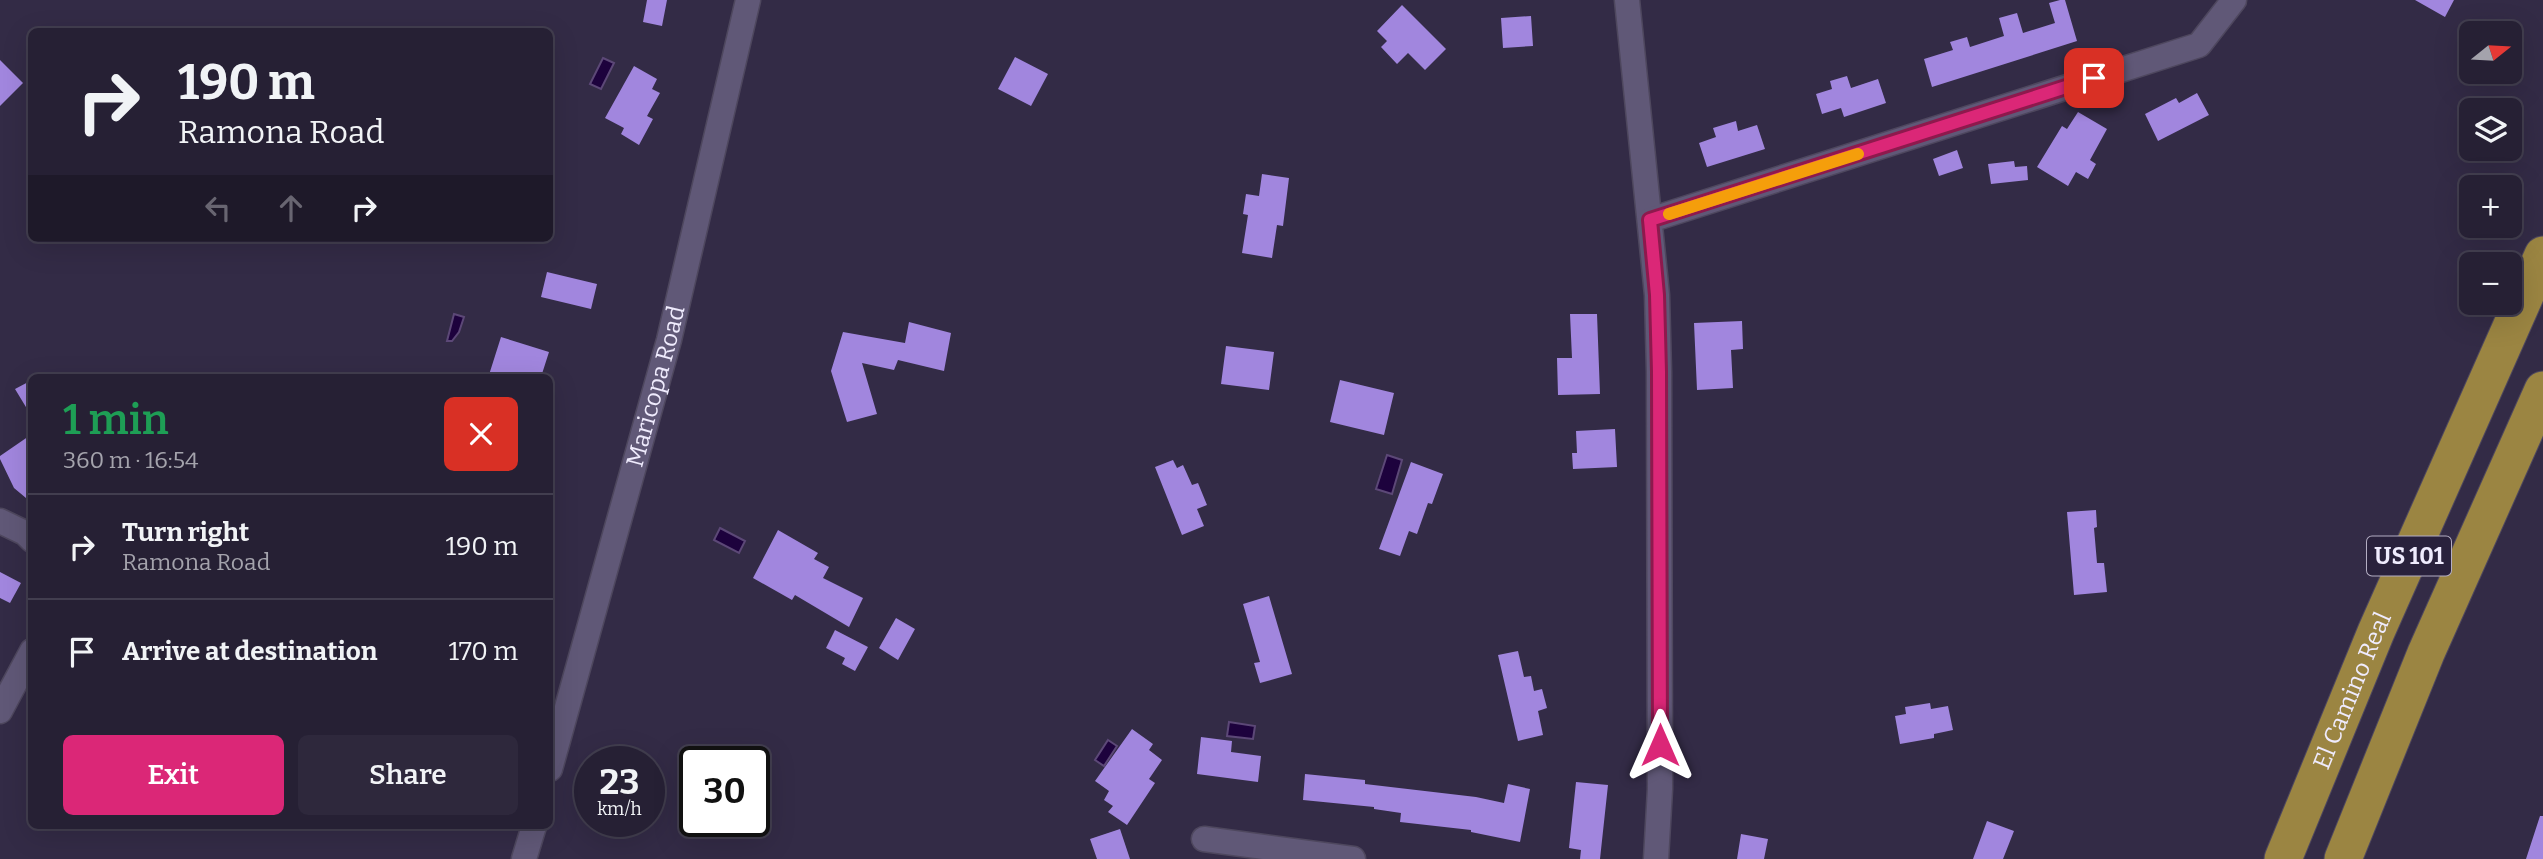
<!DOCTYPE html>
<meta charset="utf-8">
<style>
:root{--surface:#262034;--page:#2e283c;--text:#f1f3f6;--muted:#a4a3ac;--line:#423e4f;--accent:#db2777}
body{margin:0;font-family:Bitter,serif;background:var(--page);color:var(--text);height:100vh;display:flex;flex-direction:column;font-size:26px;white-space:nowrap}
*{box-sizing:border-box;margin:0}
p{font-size:23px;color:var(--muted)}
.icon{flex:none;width:38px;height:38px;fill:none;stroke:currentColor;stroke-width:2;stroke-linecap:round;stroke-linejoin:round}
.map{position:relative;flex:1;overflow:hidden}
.panel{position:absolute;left:28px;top:374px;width:525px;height:455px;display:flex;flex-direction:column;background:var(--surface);border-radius:10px;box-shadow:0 7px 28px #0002,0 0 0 2px var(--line)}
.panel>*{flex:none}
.hud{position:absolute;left:28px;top:28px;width:525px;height:214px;border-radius:10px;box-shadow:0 7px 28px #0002,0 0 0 2px var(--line);background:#262034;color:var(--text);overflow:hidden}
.needle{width:46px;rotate:72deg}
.tools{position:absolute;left:2459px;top:21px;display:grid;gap:14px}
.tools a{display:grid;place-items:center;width:63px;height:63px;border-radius:10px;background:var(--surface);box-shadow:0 7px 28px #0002,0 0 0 2px var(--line);font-size:35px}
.speed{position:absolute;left:574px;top:746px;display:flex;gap:14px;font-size:35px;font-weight:700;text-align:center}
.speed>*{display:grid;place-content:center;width:91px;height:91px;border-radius:50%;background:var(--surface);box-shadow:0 7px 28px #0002,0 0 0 2px var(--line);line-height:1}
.speed small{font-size:18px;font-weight:400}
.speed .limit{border:4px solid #111;border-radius:10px;background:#fff;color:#111}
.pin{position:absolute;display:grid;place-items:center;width:60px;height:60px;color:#fff;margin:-30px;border-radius:14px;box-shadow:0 4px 10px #0006}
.me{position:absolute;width:77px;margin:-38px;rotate:0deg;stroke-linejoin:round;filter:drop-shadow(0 0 5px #0008)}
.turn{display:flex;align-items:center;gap:24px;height:147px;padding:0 35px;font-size:32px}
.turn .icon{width:91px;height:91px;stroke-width:2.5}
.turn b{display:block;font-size:49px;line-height:60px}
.lanes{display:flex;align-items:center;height:66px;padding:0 35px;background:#0003;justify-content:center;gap:35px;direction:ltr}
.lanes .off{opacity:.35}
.round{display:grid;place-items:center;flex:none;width:74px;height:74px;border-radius:10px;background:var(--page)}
.summary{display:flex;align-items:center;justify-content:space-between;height:119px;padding:0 35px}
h1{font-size:42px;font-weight:600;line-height:52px;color:#1e9e55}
.action{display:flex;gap:14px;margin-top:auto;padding:14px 35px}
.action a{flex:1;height:80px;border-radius:10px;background:var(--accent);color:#fff;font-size:28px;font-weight:600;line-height:80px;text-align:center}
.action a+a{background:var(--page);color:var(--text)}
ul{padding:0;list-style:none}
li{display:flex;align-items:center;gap:21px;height:105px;padding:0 35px;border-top:2px solid var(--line)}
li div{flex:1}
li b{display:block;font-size:26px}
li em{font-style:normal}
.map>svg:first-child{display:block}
.water{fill:#1d023d;stroke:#5c4877;stroke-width:2}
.building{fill:#a186de}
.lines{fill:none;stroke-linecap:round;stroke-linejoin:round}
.minor-casing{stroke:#4e475e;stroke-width:27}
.highway-casing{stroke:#4e475e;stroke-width:39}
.minor{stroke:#605877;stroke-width:24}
.highway{stroke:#9b8542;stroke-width:37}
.route-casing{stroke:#8e194d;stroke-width:18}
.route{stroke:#db2777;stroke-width:12}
.slow{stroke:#f59e0b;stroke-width:12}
.labels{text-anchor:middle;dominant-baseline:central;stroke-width:7;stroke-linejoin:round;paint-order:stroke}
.shield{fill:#29213c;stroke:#b4aec3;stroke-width:2}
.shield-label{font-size:23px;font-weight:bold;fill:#efebfd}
.street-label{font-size:24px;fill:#efebfd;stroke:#29213c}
</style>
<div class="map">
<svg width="2543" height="859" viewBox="0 0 2543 859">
<rect width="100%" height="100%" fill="#332b46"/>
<!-- water -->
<path class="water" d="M603,58l11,5 -13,26 -11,-5z
M454,314l10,3 -5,15 -7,9h-5z
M1387,455l15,5 -10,34 -16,-5z
M720,528l25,13 -6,12 -25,-13z
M1229,722l26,4 -2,13 -26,-3z
M1108,740l9,6 -13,20 -9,-6z"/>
<!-- building -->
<path class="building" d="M647,0h20l-5,26 -19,-4z
M2060,0h5l12,41 -145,46 -8,-28 29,-9 -3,-8 17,-5 3,10 34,-11 -5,-18 18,-5 6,20 32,-10 -6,-20z
M2415,0h39l-9,17z
M1402,5l44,44 -21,21 -17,-17 -11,11 -16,-17 6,-6 -10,-10z
M1531,16l2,30 -30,2 -2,-30z
M1015,57l33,17 -17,32 -33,-17z
M0,60l23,23 -23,23z
M634,66l23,13 -5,10 8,4 -13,23 6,3 -14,26 -18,-11 3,-6 -19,-10z
M1847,76l4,12 27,-9 8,24 -42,14 -3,-9 -19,6 -6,-20 16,-5 -2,-8z
M2197,93l12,22 -51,26 -13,-27 31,-16 3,5z
M2078,112l29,17 -17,31 6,4 -8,15 -12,-7 -8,14 -31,-19 25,-41 5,3z
M1736,121l2,10 19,-6 8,24 -58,18 -8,-24 17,-6 -3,-9z
M1957,150l6,18 -24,8 -6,-17z
M2014,161l1,6 12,-1 1,14 -37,4 -3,-20z
M1262,174l27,4 -6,48 -6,-1 -5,33 -30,-5 6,-38 -5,-1 3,-20 13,2z
M547,272l50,12 -6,25 -50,-12z
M1570,314h27l3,80 -42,1 -1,-37h15z
M1742,321l1,28 -12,1 2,38 -36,2 -3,-67z
M909,322l42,11 -7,38 -46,-11 -4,10 -32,-7 15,51 -30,8 -16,-51 12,-39 62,11z
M501,337l48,15 -8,25 -17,-5 -2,6h-34z
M1226,346l48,6 -5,38 -48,-6z
M32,380v37l-17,-28z
M1340,380l54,13 -10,42 -54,-13z
M1615,429l2,38 -44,2 -1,-16h5l-1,-22z
M32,434v69l-18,-15 -14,-29v-3z
M1173,460l4,8 6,-3 9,20 6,-2 9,22 -10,4 7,17 -22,9 -27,-68z
M1411,462l32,12 -11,30 -4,-1 -11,31 -8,-3 -9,25 -21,-7z
M2096,510l1,17 -3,1 3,35h7l3,29 -33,3 -7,-83z
M778,530l40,23 -4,6 15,8 -6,11 40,20 -14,29 -54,-32 -3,5 -39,-22z
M0,572l21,11 -11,20 -10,-5z
M1269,596l23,78 -32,9 -6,-20 6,-1 -17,-58z
M896,618l19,11 -17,31 -19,-12z
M835,630l33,17 -13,24 -13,-7 3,-6 -19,-10z
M1518,651l6,26 7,-1 3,15 8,-2 5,19 -9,3 5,24 -25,6 -20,-86z
M1930,703l1,6 17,-3 5,24 -19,4v4l-34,6 -5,-28 11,-2 -1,-7z
M1132,729l21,15 -4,6 13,10 -13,19 6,4 -28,42 -19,-13 5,-6 -9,-6 5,-9 -14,-10z
M1201,737l31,4 -1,11 30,4 -3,26 -61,-8z
M1305,774l60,6v4l111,13 28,6 4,-19 22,5 -10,53 -49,-10v-2l-71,-8 1,-9 -27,-4v-2l-71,-7z
M1576,782l32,3 -8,74h-20l1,-9 -12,-2z
M2540,816h3v43h-17z
M1987,821l27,10 -11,28h-30z
M1120,829l10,30h-33l-7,-20z
M1741,834l27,5 -4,20h-27z"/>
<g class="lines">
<!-- minor casing -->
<g class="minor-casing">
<g id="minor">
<path d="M1627,0l30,295 2,77 1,417 -4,70"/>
<path d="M1650,220l549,-175 35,-45"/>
<path d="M0,521l25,12 7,7"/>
<path d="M0,711l32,-60"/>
<path id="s1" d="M550,769l119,-429 79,-340"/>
<path d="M1204,839l149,20"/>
<path d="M524,859l10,-33"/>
</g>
</g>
<!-- highway casing -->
<g class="highway-casing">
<g id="highway">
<path id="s2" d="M2283,859l93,-227 167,-377"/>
<path d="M2343,859l83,-206 117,-263"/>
</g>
</g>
<!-- minor -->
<use href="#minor" class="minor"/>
<!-- highway -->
<use href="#highway" class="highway"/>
</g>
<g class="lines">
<!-- route casing -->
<g class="route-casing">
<path id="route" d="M1660,745l-1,-373 -2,-77 -7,-75 444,-142"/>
</g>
<!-- route -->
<use href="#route" class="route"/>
<!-- slow -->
<path class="slow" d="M1669,214l189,-60"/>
</g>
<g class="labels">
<!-- shield labels -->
<rect class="shield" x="2367" y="536.5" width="84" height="39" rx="5"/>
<g class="shield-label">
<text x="2409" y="556">US 101</text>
</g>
<!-- street labels -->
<g class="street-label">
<text stroke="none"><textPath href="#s1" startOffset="397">Maricopa Road</textPath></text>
<text stroke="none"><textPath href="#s2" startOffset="182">El Camino Real</textPath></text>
</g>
</g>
</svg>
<div class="tools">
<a><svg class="needle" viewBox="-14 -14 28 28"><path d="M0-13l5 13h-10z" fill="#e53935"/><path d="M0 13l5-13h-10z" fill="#a4a3ac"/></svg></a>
<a><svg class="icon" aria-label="layers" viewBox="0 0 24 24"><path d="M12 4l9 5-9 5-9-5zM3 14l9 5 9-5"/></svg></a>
<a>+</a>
<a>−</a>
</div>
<div class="speed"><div>23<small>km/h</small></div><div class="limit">30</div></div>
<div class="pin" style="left:2094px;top:78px;background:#d93025"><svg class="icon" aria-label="arrive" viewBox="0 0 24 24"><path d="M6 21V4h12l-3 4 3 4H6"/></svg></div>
<svg class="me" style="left:1660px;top:745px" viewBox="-20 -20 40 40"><path d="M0-17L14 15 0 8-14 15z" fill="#db2777" stroke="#fff" stroke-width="4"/></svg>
<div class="hud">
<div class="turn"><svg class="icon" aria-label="right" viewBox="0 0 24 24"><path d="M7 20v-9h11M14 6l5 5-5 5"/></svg><div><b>190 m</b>Ramona Road</div></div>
<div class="lanes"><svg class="icon off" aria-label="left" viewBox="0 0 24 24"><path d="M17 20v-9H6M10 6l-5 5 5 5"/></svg><svg class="icon off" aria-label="ahead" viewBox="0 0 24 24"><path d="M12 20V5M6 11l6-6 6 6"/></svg><svg class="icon" aria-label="right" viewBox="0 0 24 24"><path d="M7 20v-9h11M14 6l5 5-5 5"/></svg></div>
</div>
<section class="panel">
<div class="summary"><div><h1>1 min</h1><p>360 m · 16:54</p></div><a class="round" style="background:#d93025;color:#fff"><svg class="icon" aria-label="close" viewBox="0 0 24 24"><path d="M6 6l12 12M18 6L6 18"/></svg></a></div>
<ul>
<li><svg class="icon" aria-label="right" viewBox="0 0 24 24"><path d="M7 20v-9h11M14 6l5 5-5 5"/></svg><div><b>Turn right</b><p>Ramona Road</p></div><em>190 m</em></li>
<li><svg class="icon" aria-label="arrive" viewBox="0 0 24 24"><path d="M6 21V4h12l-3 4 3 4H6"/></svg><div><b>Arrive at destination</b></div><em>170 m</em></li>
</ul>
<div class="action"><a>Exit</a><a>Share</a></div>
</section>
</div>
